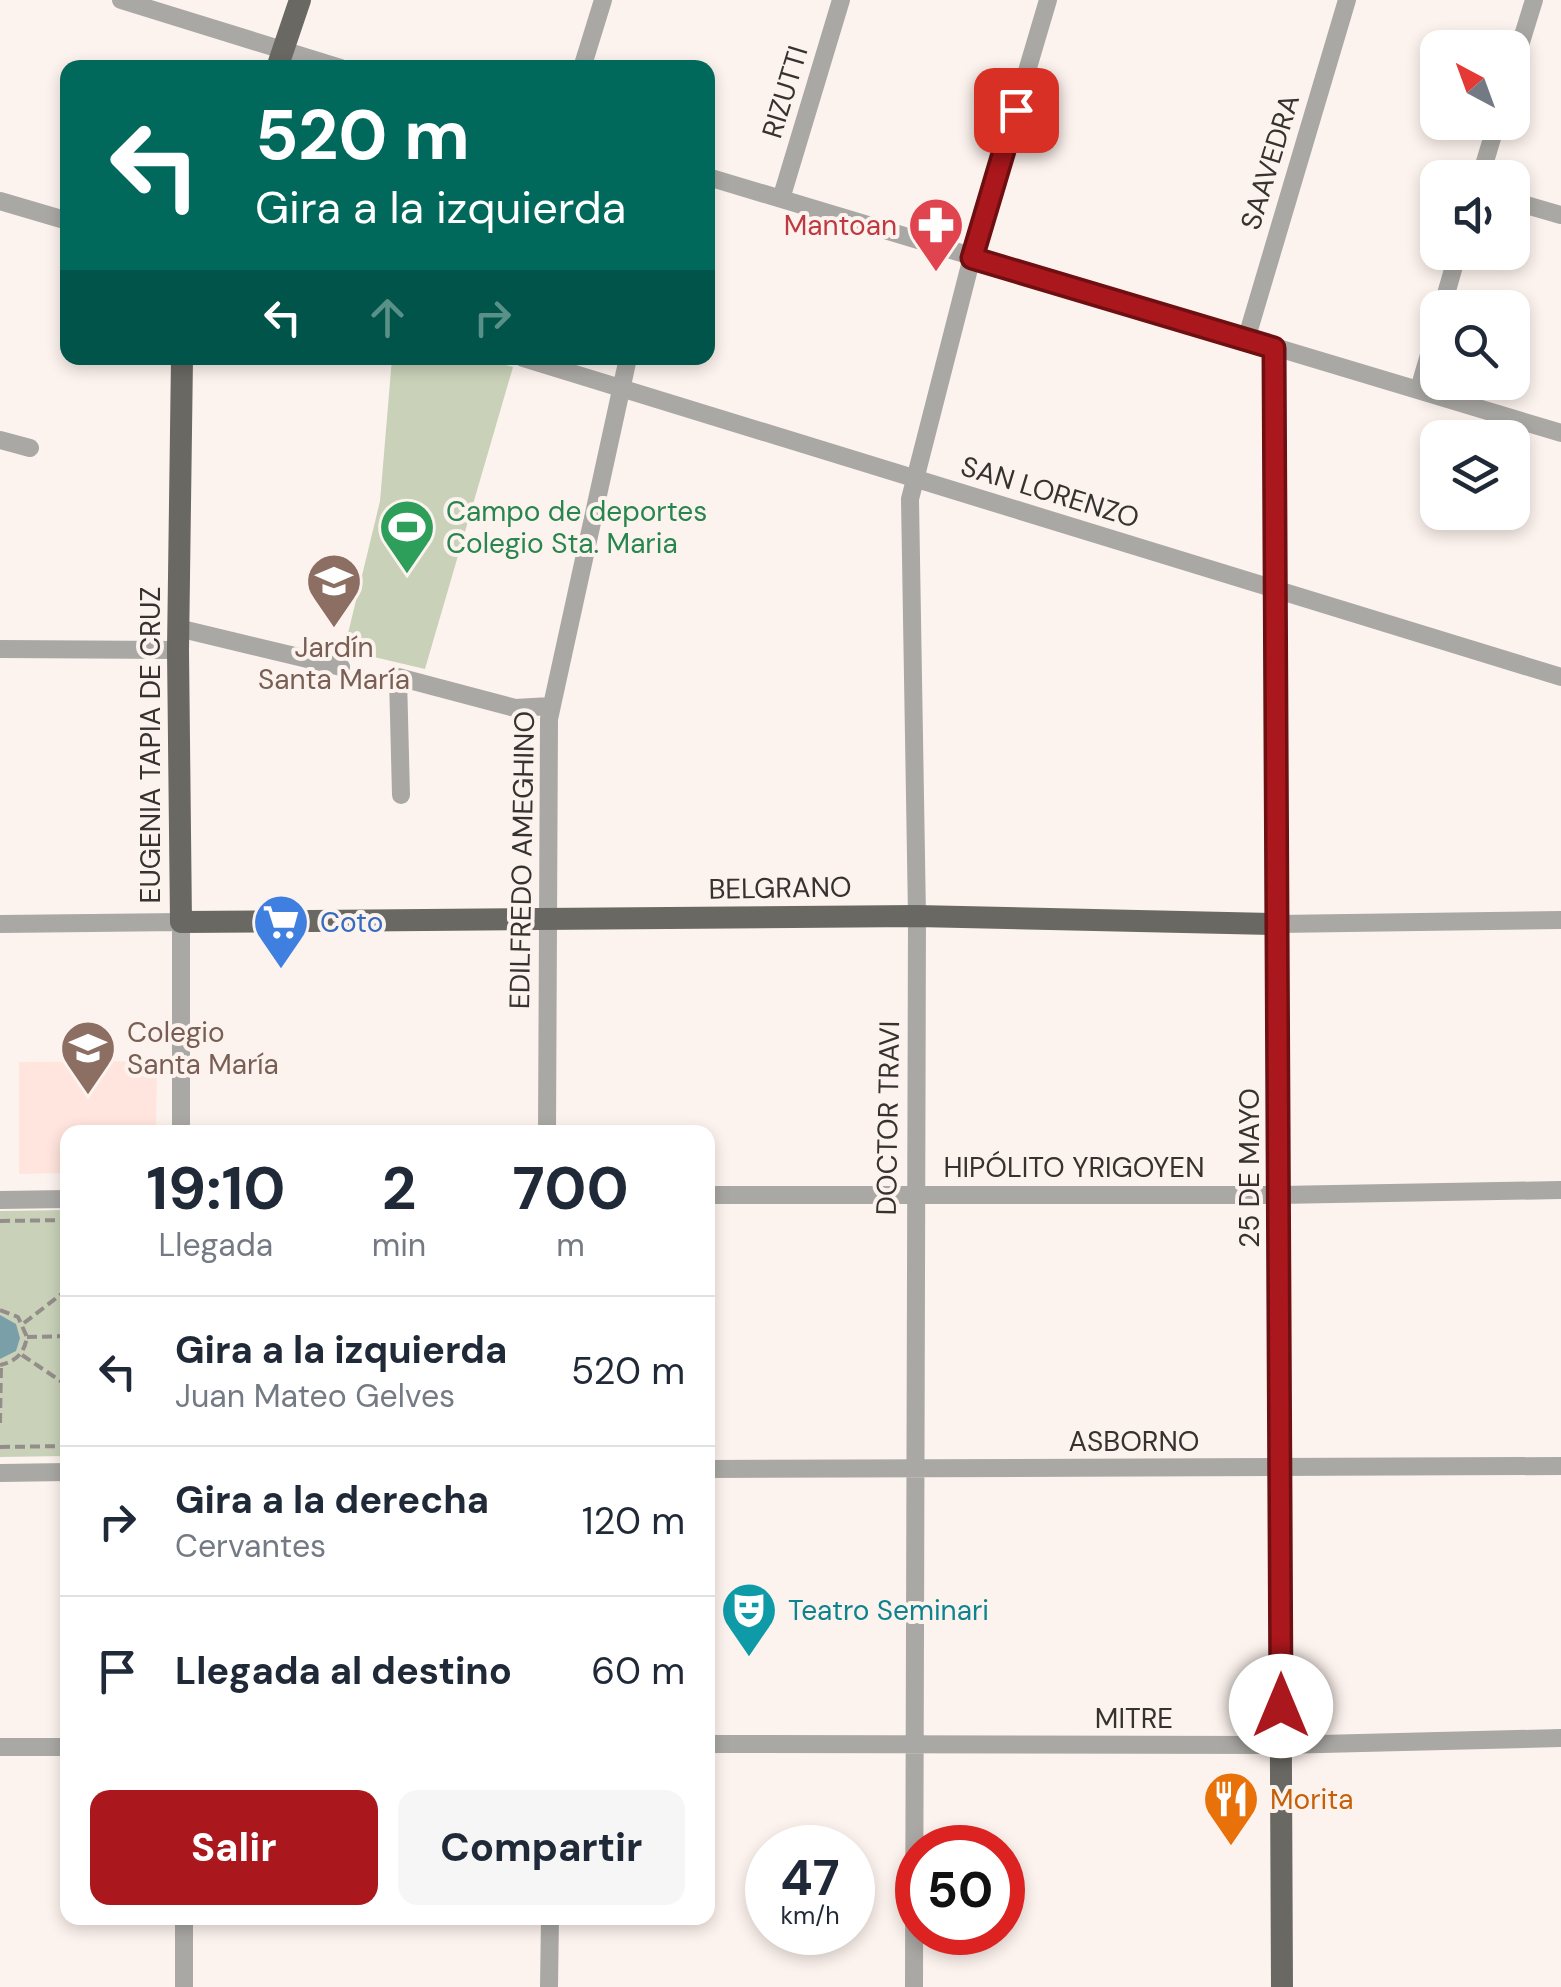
<!DOCTYPE html>
<html lang="es">
<meta charset="utf-8">
<style>
:root{--surface:#fff;--page:#f6f6f7;--text:#1f2937;--muted:#747a83;--line:#e0e1e3;--accent:#aa171c}
body{margin:0;font-family:"DM Sans",sans-serif;background:var(--page);color:var(--text);height:100vh;display:flex;flex-direction:column;font-size:38px;white-space:nowrap}
*{box-sizing:border-box;margin:0}
p{font-size:32px;color:var(--muted)}
.icon{flex:none;width:55px;height:55px;fill:none;stroke:currentColor;stroke-width:2;stroke-linecap:round;stroke-linejoin:round}
.map{position:relative;flex:1;overflow:hidden}
.details{position:absolute;left:60px;top:1125px;width:655px;height:800px;display:flex;flex-direction:column;background:var(--surface);border-radius:20px;box-shadow:0 5px 15px #0003}
.details>*{flex:none}
.hud{position:absolute;left:60px;top:60px;width:655px;height:305px;border-radius:20px;box-shadow:0 5px 15px #0003;background:#00695c;color:#fff;overflow:hidden}
.needle{width:65px;rotate:319deg}
.buttons{position:absolute;left:1420px;top:30px;display:grid;gap:20px}
.buttons a{display:grid;place-items:center;width:110px;height:110px;border-radius:20px;background:var(--surface);box-shadow:0 5px 15px #0003;font-size:50px}
.speed{position:absolute;left:745px;top:1825px;display:flex;gap:20px;font-size:50px;font-weight:700;text-align:center}
.speed>*{display:grid;place-content:center;width:130px;height:130px;border-radius:50%;background:var(--surface);box-shadow:0 5px 15px #0003;line-height:1}
.speed small{font-size:25px;font-weight:400}
.speed .limit{border:15px solid #d22;background:#fff;color:#111}
.pin{position:absolute;display:grid;place-items:center;width:85px;height:85px;color:#fff;margin:-42px;border-radius:20px;box-shadow:0 5px 15px #0006}
.me{position:absolute;width:110px;margin:-55px;rotate:0deg;stroke-linejoin:round;filter:drop-shadow(0 0 8px #0008)}
.turn{display:flex;align-items:center;gap:35px;height:210px;padding:0 30px;font-size:45px}
.turn .icon{width:130px;height:130px;stroke-width:2.5}
.turn b{display:block;font-size:70px;line-height:85px}
.lanes{display:flex;align-items:center;height:95px;padding:0 30px;background:#0003;justify-content:center;gap:50px;direction:ltr}
.lanes .off{opacity:.35}
.eta{display:flex;justify-content:space-evenly;align-items:center;height:170px;text-align:center}
.eta b{font-size:60px;font-weight:700;line-height:70px}
.button{display:flex;gap:20px;margin-top:auto;padding:20px 30px}
.button a{flex:1;height:115px;border-radius:20px;background:var(--accent);color:#fff;font-size:40px;font-weight:700;line-height:115px;text-align:center}
.button a+a{background:var(--page);color:var(--text)}
ul{padding:0;list-style:none}
li{display:flex;align-items:center;gap:30px;height:150px;padding:0 30px;border-top:2px solid var(--line)}
li div{flex:1}
li b{display:block;font-size:38px}
li em{font-style:normal}
.map>svg:first-child{display:block}
.education{fill:#ffe5dd}
.green{fill:#c9d2b9}
.water{fill:#7b9fa9}
.lines{fill:none;stroke-linecap:round;stroke-linejoin:round}
.path{stroke:#948d8a;stroke-width:4;stroke-dasharray:10 5;stroke-linecap:butt}
.minor{stroke:#a9a8a4;stroke-width:18}
.major{stroke:#6a6862;stroke-width:22}
.route-casing{stroke:#6e0f12;stroke-width:25}
.route{stroke:#aa171c;stroke-width:18}
.labels{text-anchor:middle;dominant-baseline:central;stroke-width:8;stroke-linejoin:round;paint-order:stroke}
.street-label{font-size:28px;fill:#363230;stroke:#fdf3ee}
.health-label{font-size:28px;fill:#be3a42;stroke:#fdf3ee;text-anchor:end}
.leisure-label{font-size:28px;fill:#27864d;stroke:#fdf3ee;text-anchor:start}
.education-label{font-size:28px;fill:#785e54;stroke:#fdf3ee}
.shop-label{font-size:28px;fill:#366cbe;stroke:#fdf3ee;text-anchor:start}
.culture-label{font-size:28px;fill:#0d838f;stroke:#fdf3ee;text-anchor:start}
.food-label{font-size:28px;fill:#c56008;stroke:#fdf3ee;text-anchor:start}
</style>
<div class="map">
<svg width="1561" height="1987" viewBox="0 0 1561 1987">
<rect width="100%" height="100%" fill="#fdf3ee"/>
<!-- education -->
<path class="education" d="M157,1061l-1,71h-88l-1,41 -48,1v-112z"/>
<!-- green -->
<path class="green" d="M392,358h90l31,9 -88,302 -81,-19 36,-149z
M67,1210v246l-67,1v-246z"/>
<!-- water -->
<path class="water" d="M0,1315l16,9 4,14 -4,13 -16,8z"/>
<g class="lines">
<!-- path -->
<path class="path" d="M0,1221l68,-1
M0,1310l18,7 9,20c-3,17 -11,24 -27,28
M24,1323l44,-34
M27,1337l41,-1
M22,1355l46,31
M0,1423l1,-58
M0,1447l68,-1"/>
<!-- minor -->
<path class="minor" d="M121,0l220,68
M582,68l21,-68
M1512,71l22,-71
M708,177l853,256
M1480,178l17,-56
M781,199l60,-199
M0,201l68,20
M1512,201l49,14
M1442,308l16,-56
M1246,340l101,-340
M1274,348l3,576 284,-4
M523,358l1038,319
M1419,389l19,-65
M0,440l30,8
M178,628l163,39
M0,649l178,1
M401,795l-3,-118 117,31 35,-2
M0,924l181,-2v210
M547,1132l2,-413 79,-361
M708,1195h571l282,-5
M0,1200l68,-1
M708,1469l853,-3
M0,1473l68,-1
M708,1744l573,1 280,-7
M0,1747h68
M184,1918v69
M549,1987l1,-69
M914,1987l3,-1071 -7,-417 62,-242 76,-257"/>
<!-- major -->
<path class="major" d="M277,68l23,-68
M182,358l-4,292 3,272 736,-6 360,8 5,1063"/>
</g>
<g class="lines">
<!-- route casing -->
<g class="route-casing">
<path id="route" d="M1016,110l-44,148 302,90 7,1358"/>
</g>
<!-- route -->
<use href="#route" class="route"/>
</g>
<!-- icons -->
<defs>
<g id="pharmacy-pin" transform="scale(2.875)"><path d="M0 17L-7.5 6A9.5 9.5 0 1 1 7.5 6Z" fill="#e0444e" stroke="#fdf3ee"/><path d="M-2-6h4v4h4v4h-4v4h-4v-4h-4v-4h4Z" fill="#fff"/></g>
<g id="stadium-pin" transform="scale(2.875)"><path d="M0 17L-7.5 6A9.5 9.5 0 1 1 7.5 6Z" fill="#2e9e5b" stroke="#fdf3ee"/><path d="M0-5a6.5 5 0 1 0 0 10a6.5 5 0 1 0 0-10ZM-3.5-1.8h7v3.6h-7Z" fill="#fff"/></g>
<g id="school-pin" transform="scale(2.875)"><path d="M0 17L-7.5 6A9.5 9.5 0 1 1 7.5 6Z" fill="#8d6e63" stroke="#fdf3ee"/><path d="M0-5L7-2L0 1L-7-2ZM-4 1L0 2.5L4 1V4Q0 6-4 4Z" fill="#fff"/></g>
<g id="supermarket-pin" transform="scale(2.875)"><path d="M0 17L-7.5 6A9.5 9.5 0 1 1 7.5 6Z" fill="#3f7fe0" stroke="#fdf3ee"/><path d="M-6-5.5h2.5l.6 2H6L4.5 2H-2.5L-4.4-4H-6ZM-1.5 3.2a1.3 1.3 0 1 0 .1 0ZM3 3.2a1.3 1.3 0 1 0 .1 0Z" fill="#fff"/></g>
<g id="university-pin" transform="scale(2.875)"><path d="M0 17L-7.5 6A9.5 9.5 0 1 1 7.5 6Z" fill="#8d6e63" stroke="#fdf3ee"/><path d="M0-5L7-2L0 1L-7-2ZM-4 1L0 2.5L4 1V4Q0 6-4 4Z" fill="#fff"/></g>
<g id="theatre-pin" transform="scale(2.875)"><path d="M0 17L-7.5 6A9.5 9.5 0 1 1 7.5 6Z" fill="#0f9aa8" stroke="#fdf3ee"/><path d="M-5-5.5Q0-4 5-5.5V0Q5 5 0 6Q-5 5-5 0ZM-3.3-2.5H-1v1.5H-3.3ZM1-2.5H3.3v1.5H1ZM-2.8 1Q0 5.5 2.8 1Z" fill="#fff"/></g>
<g id="restaurant-pin" transform="scale(2.875)"><path d="M0 17L-7.5 6A9.5 9.5 0 1 1 7.5 6Z" fill="#e8710a" stroke="#fdf3ee"/><path d="M-5-6h1v4h1v-4h1v4h1v-4h1v5L-1.5 .5V6h-2V.5L-5-1ZM5-6V6H3V1.5H1.5Q1.5-4 5-6Z" fill="#fff"/></g>
</defs>
<g fill-rule="evenodd">
<use href="#pharmacy-pin" x="936" y="225"/>
<use href="#stadium-pin" x="407" y="527"/>
<use href="#school-pin" x="334" y="581"/>
<use href="#supermarket-pin" x="281" y="922"/>
<use href="#university-pin" x="88" y="1048"/>
<use href="#theatre-pin" x="749" y="1610"/>
<use href="#restaurant-pin" x="1231" y="1799"/>
</g>
<g class="labels">
<!-- street labels -->
<g class="street-label">
<text transform="translate(785 92) rotate(-73)">RIZUTTI</text>
<text transform="translate(1270 162) rotate(-73)">SAAVEDRA</text>
<text transform="translate(1050 492) rotate(17)">SAN LORENZO</text>
<text transform="translate(150 745) rotate(-90)">EUGENIA TAPIA DE CRUZ</text>
<text transform="translate(522 860) rotate(-89)">EDILFREDO AMEGHINO</text>
<text transform="translate(780 888) rotate(-1)">BELGRANO</text>
<text transform="translate(888 1118) rotate(-89)">DOCTOR TRAVI</text>
<text x="1074" y="1167">HIPÓLITO YRIGOYEN</text>
<text transform="translate(1249 1168) rotate(-90)">25 DE MAYO</text>
<text x="1134" y="1441">ASBORNO</text>
<text x="1134" y="1718">MITRE</text>
</g>
<!-- health labels -->
<g class="health-label">
<text x="897" y="225">Mantoan</text>
</g>
<!-- leisure labels -->
<g class="leisure-label">
<text x="446" y="511">Campo de deportes<tspan x="446" dy="32">Colegio Sta. Maria</tspan></text>
</g>
<!-- education labels -->
<g class="education-label">
<text x="334" y="647">Jardín<tspan x="334" dy="32">Santa María</tspan></text>
<text x="127" y="1032" text-anchor="start">Colegio<tspan x="127" dy="32">Santa María</tspan></text>
</g>
<!-- shop labels -->
<g class="shop-label">
<text x="320" y="922">Coto</text>
</g>
<!-- culture labels -->
<g class="culture-label">
<text x="788" y="1610">Teatro Seminari</text>
</g>
<!-- food labels -->
<g class="food-label">
<text x="1270" y="1799">Morita</text>
</g>
</g>
</svg>
<div class="buttons">
<a><svg class="needle" viewBox="-14 -14 28 28"><path d="M0-13l5 13h-10z" fill="#e53935"/><path d="M0 13l5-13h-10z" fill="#747a83"/></svg></a>
<a><svg class="icon" aria-label="sound" viewBox="0 0 24 24"><path d="M4 9h4l5-4v14l-5-4H4zM17 9q2 3 0 6"/></svg></a>
<a><svg class="icon" aria-label="search" viewBox="0 0 24 24"><circle cx="10" cy="10" r="6"/><path d="M15 15l6 6"/></svg></a>
<a><svg class="icon" aria-label="layers" viewBox="0 0 24 24"><path d="M12 4l9 5-9 5-9-5zM3 14l9 5 9-5"/></svg></a>
</div>
<div class="speed"><div>47<small>km/h</small></div><div class="limit">50</div></div>
<div class="pin" style="left:1016px;top:110px;background:#d93025"><svg class="icon" aria-label="arrive" viewBox="0 0 24 24"><path d="M6 21V4h12l-3 4 3 4H6"/></svg></div>
<svg class="me" style="left:1281px;top:1706px" viewBox="-20 -20 40 40"><circle r="19" fill="#fff"/><path d="M0-13L10 11 0 6-10 11z" fill="#aa171c"/></svg>
<div class="hud">
<div class="turn"><svg class="icon" aria-label="left" viewBox="0 0 24 24"><path d="M17 20v-9H6M10 6l-5 5 5 5"/></svg><div><b>520 m</b>Gira a la izquierda</div></div>
<div class="lanes"><svg class="icon" aria-label="left" viewBox="0 0 24 24"><path d="M17 20v-9H6M10 6l-5 5 5 5"/></svg><svg class="icon off" aria-label="ahead" viewBox="0 0 24 24"><path d="M12 20V5M6 11l6-6 6 6"/></svg><svg class="icon off" aria-label="right" viewBox="0 0 24 24"><path d="M7 20v-9h11M14 6l5 5-5 5"/></svg></div>
</div>
<section class="details">
<div class="eta">
<div><b>19:10</b><p>Llegada</p></div>
<div><b>2</b><p>min</p></div>
<div><b>700</b><p>m</p></div>
</div>
<ul>
<li><svg class="icon" aria-label="left" viewBox="0 0 24 24"><path d="M17 20v-9H6M10 6l-5 5 5 5"/></svg><div><b>Gira a la izquierda</b><p>Juan Mateo Gelves</p></div><em>520 m</em></li>
<li><svg class="icon" aria-label="right" viewBox="0 0 24 24"><path d="M7 20v-9h11M14 6l5 5-5 5"/></svg><div><b>Gira a la derecha</b><p>Cervantes</p></div><em>120 m</em></li>
<li><svg class="icon" aria-label="arrive" viewBox="0 0 24 24"><path d="M6 21V4h12l-3 4 3 4H6"/></svg><div><b>Llegada al destino</b></div><em>60 m</em></li>
</ul>
<div class="button"><a>Salir</a><a>Compartir</a></div>
</section>
</div>
